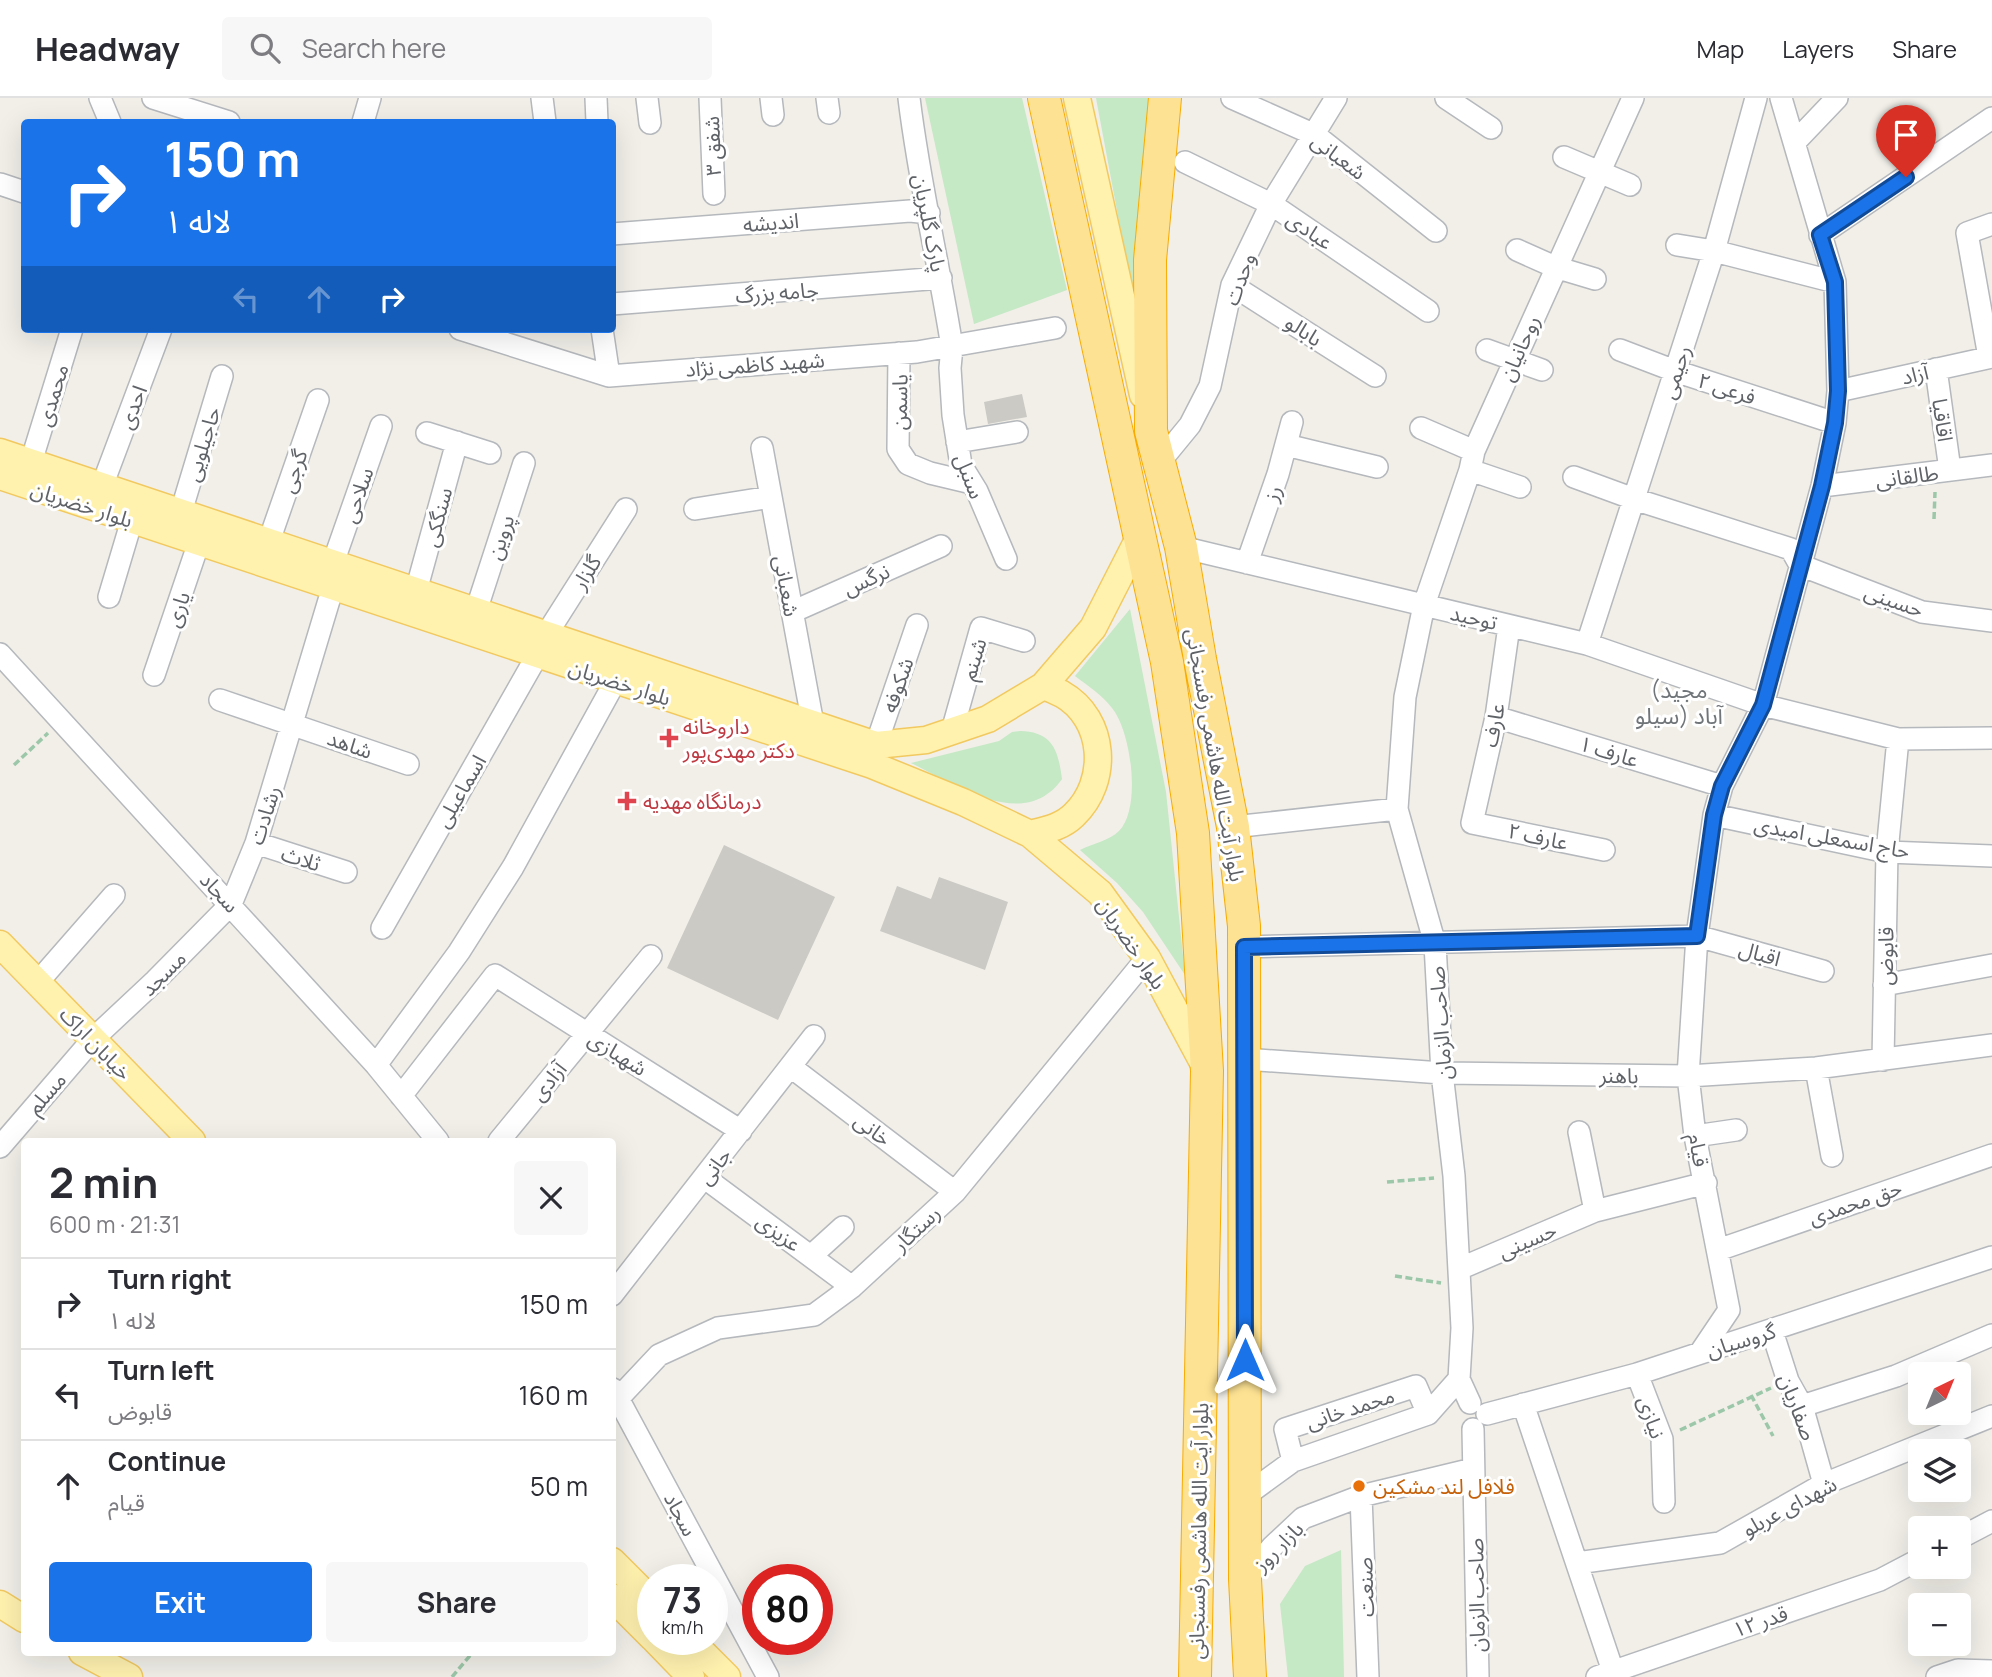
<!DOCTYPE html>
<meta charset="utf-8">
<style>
:root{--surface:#fff;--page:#f7f7f7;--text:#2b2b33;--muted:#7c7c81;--line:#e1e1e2;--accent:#1a73e8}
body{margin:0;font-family:Manrope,"Noto Sans Arabic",sans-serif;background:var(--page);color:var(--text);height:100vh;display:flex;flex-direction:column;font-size:26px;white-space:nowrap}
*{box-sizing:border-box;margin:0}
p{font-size:23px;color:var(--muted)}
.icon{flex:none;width:38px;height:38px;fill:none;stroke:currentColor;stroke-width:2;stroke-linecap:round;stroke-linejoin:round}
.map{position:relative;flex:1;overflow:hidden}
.panel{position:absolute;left:21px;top:1040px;width:595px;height:518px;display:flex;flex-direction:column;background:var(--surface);border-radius:7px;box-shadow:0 7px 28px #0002}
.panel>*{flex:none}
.top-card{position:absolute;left:21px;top:21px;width:595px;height:214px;border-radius:7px;box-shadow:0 7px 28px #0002;background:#1a73e8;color:#fff;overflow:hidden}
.needle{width:46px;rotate:43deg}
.buttons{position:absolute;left:1908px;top:1264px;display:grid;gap:14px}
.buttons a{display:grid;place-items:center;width:63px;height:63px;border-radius:7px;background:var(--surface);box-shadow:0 7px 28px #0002;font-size:35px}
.speed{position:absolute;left:637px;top:1466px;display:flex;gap:14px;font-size:35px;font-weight:700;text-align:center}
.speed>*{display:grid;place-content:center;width:91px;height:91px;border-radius:50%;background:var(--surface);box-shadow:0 7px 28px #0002;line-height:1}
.speed small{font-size:18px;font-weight:400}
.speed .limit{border:10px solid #d22;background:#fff;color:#111}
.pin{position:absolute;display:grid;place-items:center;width:60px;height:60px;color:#fff;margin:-72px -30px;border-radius:50% 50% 50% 0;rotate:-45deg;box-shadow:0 0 7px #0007}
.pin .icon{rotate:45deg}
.me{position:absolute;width:77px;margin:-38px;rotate:0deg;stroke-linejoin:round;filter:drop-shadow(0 0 5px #0008)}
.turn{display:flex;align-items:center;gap:24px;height:147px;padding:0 28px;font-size:32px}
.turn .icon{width:91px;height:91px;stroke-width:2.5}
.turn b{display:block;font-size:49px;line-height:60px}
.lanes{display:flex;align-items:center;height:66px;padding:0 28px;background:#0003;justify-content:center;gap:35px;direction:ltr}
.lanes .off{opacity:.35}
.round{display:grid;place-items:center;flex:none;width:74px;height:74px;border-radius:7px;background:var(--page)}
.head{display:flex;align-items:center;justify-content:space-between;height:119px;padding:0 28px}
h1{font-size:42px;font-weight:700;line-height:52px}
.action{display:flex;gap:14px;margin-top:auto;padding:14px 28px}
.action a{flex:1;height:80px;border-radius:7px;background:var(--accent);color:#fff;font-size:28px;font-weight:700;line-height:80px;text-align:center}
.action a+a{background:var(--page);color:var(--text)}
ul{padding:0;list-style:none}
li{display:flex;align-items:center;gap:21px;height:91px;padding:0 28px;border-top:2px solid var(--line)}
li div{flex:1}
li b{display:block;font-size:26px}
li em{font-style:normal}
header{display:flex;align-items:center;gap:42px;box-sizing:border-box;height:98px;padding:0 35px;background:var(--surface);border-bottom:2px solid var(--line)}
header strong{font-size:33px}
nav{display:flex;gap:38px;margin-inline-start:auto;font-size:24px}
.search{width:490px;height:63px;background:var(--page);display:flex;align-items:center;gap:18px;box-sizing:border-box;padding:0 24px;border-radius:7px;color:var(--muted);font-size:26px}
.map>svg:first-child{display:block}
.green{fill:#c5e8c5}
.building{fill:#cccac5}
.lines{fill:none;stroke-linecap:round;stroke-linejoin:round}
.minor-casing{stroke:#b5b8bc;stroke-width:24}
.major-casing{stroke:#f2c960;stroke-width:29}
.highway-casing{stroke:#f9ab00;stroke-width:34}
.path{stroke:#9cc7a9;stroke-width:3.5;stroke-dasharray:7 3.5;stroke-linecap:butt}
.minor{stroke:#fff;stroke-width:21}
.major{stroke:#fff2af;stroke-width:26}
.highway{stroke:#fde293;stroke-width:32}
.route-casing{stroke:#114b97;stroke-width:18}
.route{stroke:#1a73e8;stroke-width:12}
.health-dot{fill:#e0444e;stroke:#fff;stroke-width:2.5}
.food-dot{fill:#e8710a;stroke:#fff;stroke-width:2.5}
.labels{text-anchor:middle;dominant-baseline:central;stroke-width:6;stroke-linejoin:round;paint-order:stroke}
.street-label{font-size:21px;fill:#5f6368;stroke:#fff}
.health-label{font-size:21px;fill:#be3a42;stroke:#fff;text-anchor:start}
.food-label{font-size:21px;fill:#c56008;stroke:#fff;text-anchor:start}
.neighbourhood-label{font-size:23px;fill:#70757a;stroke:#fff}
</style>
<header>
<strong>Headway</strong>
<div class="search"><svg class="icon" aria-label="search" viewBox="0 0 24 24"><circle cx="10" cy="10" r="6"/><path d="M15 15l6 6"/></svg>Search here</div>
<nav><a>Map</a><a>Layers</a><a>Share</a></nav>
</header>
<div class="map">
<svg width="1992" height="1579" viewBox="0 0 1992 1579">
<rect width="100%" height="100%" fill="#f1efe8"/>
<!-- green -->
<path class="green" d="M925,0h97l45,192 -93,34z
M1096,0h53l-16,198z
M1130,511l36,183 19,183 -42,-63 -26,-29 -37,-33c12,-6 30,-10 39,-19 23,-23 12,-100 -7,-123 -10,-13 -25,-23 -37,-32z
M1020,633c33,1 38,19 42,48 -38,54 -107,5 -151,-16l88,-22 13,-9z
M1341,1452l3,127h-56l-8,-73 25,-38z"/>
<!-- building -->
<path class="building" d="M1022,296l5,23 -39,7 -4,-22z
M724,747l111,52 -57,123 -111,-52z
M939,779l69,25 -23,68 -105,-39 17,-45 34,13z"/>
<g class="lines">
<!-- minor casing -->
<g class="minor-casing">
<path id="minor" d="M100,0l10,24
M153,0l76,24
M542,0l3,24
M596,0l1,24
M647,0l3,25
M710,0l4,96
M771,0l2,17
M827,0l2,15
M909,0c10,84 30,166 43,249l-2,21 3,47 8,50 16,26 29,68
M1232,0l83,37 121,96
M1446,0l45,30
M363,24l7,-24
M1795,44l42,-44
M1564,59l66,28
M1185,64l86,42 157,107
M0,86l24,8
M612,136l298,-23 19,2
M1820,137l172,-117
M1677,147l37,6 121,31
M1517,152l38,17 40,12
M1232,187l143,91
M612,206l329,-26
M460,231l149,47 308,-24 138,-24
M602,231l7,47
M1487,252l55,20
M1620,252l55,21 160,52
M899,255l-1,96 10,15 22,9 42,10
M1989,259l-22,-124 25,-9
M1936,271l14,101
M1838,293l154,-34
M1421,330l53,23
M427,335l63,20
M957,344l60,-10
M1286,347l91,22
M762,350l51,276
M31,364l41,-133
M1158,366l32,-39 20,-39 22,-101 39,-81 65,-106
M1470,372l50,17
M1574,379l60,22 157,50 9,16 122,47 70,9
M102,388l59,-157
M1822,388l170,-21
M695,411l76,-12
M181,414l41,-136
M269,443l49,-141
M1181,449l406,97 176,61 135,34 94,-1
M333,465l48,-137
M1247,465l31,-89 14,-52
M416,493l41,-149
M109,499l23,-77
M476,513l48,-148
M792,514l149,-66
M1509,528l-13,91 -24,106 132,27
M546,537l80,-126
M1587,546l127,-393 42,-153
M0,556l376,411 62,76
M154,577l45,-133
M220,602l188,64
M1496,619l226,69
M952,633l29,-103 43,13
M876,647l41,-120
M1714,717l173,37 105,4
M1233,729l164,-18
M256,745l90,29
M382,830l156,-274
M1244,849l453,-11 126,35
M37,885l77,-88
M1884,887l108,-20
M1245,961l197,14 246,3 128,-8 176,-23
M1883,962l4,-208 11,-113
M376,967l83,-113 54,-85 103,-187
M791,969l164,125
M1816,970l16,88
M401,998l94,-121 246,156
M1579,1034l16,79
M1695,1038l41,-6
M499,1043l152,-185
M0,1049l93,-108 62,-58 76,-77 25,-61 77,-256
M705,1080l147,109
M1718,1152l274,-95
M811,1158l32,-29
M1459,1171l136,-58 111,-28
M612,1197l202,-259
M1772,1233l16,50 14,25 22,78
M1700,1255l29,-43 -34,-174 -7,-60 9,-140 17,-121 8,-29 41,-81 59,-219 13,-63 3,-32 -3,-109 -54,-184
M1637,1276l25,65 2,63
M613,1291l155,288
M1470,1305l-11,-24 3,-51 -8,-152 -12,-103 -7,-129 -38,-135 8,-112 19,-92 46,-135 4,-19 159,-353
M1523,1306l92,273
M612,1307l47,-50 59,-27 96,-13 38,-28 103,-95 192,-234
M1802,1308l94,-30 96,-41
M1487,1316l150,-40 355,-117
M1473,1331l5,248
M1293,1363l-8,-32 131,-43 12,28
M1245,1398l48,-35 135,-47 31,-35
M1361,1398l7,181
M1958,1441l34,-18
M1577,1465l143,-20 104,-59 168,-68
M1245,1481l27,-32 31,-29 58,-22 112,-27
M1597,1579l283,-97 40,-21
M1937,1579l21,-7 34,1"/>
</g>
<!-- major casing -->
<g class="major-casing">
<path id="major" d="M1077,0l66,297
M0,354l876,293 50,-5 62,-21 55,-33 50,-58 47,-92
M0,378l872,289 91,37 67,32 70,59 47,65 59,110
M1030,736c16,-4 32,-7 44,-19 35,-33 32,-96 -12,-121 -6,-3 -13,-6 -19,-8
M0,846l192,197
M612,1463l41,41
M612,1499l41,41
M0,1506l24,15
M655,1542l36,37
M690,1542l37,37
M82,1554l47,25"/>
</g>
<!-- highway casing -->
<g class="highway-casing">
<path id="highway" d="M1044,0l123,564 26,171 14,238 -12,606
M1165,0l-15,162 1,171 30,116 19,112 33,168 11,99 1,653 5,98"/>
</g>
<!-- path -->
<path class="path" d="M1934,421l1,-27
M14,667l34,-32
M1387,1084l47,-4
M1395,1178l46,7
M1751,1297l22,41
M1680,1332l91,-42
M452,1579l21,-25"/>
<!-- minor -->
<use href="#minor" class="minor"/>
<!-- major -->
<use href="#major" class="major"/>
<!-- highway -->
<use href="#highway" class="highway"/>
</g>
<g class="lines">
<!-- route casing -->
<g class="route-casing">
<path id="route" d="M1245,1262l-1,-413 453,-11 17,-121 8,-29 41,-81 59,-219 13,-63 3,-32 -3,-109 -15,-47 86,-58"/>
</g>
<!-- route -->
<use href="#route" class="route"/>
</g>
<!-- markers -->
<g class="health-dot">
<path d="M665.5 629.5h7v7h7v7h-7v7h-7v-7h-7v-7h7z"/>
<path d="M623.5 692.5h7v7h7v7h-7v7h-7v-7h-7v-7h7z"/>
</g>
<circle class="food-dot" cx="1359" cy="1388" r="7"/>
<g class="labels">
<!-- street labels -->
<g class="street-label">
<text transform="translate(712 48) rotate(-92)">شفق ۳</text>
<text transform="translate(1339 58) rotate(37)">شعبانی</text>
<text transform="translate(771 124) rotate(-4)">اندیشه</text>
<text transform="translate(930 125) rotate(79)">پارک گلپریان</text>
<text transform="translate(1310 132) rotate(34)">عبادی</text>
<text transform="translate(1239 181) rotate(-70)">وحدت</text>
<text transform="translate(777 194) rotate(-4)">جامه بزرگ</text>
<text transform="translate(1304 232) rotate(33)">بابالو</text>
<text transform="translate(1519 250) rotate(-66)">روحانیان</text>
<text transform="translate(755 266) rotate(-4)">شهید کاظمی نژاد</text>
<text transform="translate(1675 274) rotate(-72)">رحیمی</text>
<text transform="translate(1915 276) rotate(-12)">آزاد</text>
<text transform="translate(1727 290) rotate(18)">فرعی ۲</text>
<text transform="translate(52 297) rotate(-73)">محمدی</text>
<text transform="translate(899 304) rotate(-89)">یاسمن</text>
<text transform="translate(132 309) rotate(-69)">احدی</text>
<text transform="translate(1943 322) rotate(82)">اقاقیا</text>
<text transform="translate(202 346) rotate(-73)">حاجیلویی</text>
<text transform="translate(293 373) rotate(-71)">گرجی</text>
<text transform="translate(970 378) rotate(68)">سنبل</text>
<text transform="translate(1907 378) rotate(-7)">طالقانی</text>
<text transform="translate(1272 395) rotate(-70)">رز</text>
<text transform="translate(357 397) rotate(-71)">سلاحی</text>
<text transform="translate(82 406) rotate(18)">بلوار خضریان</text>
<text transform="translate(437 419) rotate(-75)">سنگکی</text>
<text transform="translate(500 439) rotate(-72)">پروین</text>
<text transform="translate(586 474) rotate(-58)">گلزار</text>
<text transform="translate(866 481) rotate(-24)">نرگس</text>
<text transform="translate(787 488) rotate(80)">شعبانی</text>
<text transform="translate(1894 502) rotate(19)">حسینی</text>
<text transform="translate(177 511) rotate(-71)">یاری</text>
<text transform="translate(1474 519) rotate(13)">توحید</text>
<text transform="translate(973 561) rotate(-73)">شبنم</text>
<text transform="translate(620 584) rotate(18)">بلوار خضریان</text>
<text transform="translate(897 587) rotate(-71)">شکوفه</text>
<text transform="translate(1493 627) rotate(-79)">عارف</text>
<text transform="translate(350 646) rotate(19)">شاهد</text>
<text transform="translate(1609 653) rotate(17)">عارف ۱</text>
<text transform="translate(1216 657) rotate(80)">بلوار آیت الله هاشمی رفسنجانی</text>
<text transform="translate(460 693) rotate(-60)">اسماعیلی</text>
<text transform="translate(264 717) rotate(-72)">رشادت</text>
<text transform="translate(1538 738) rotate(12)">عارف ۲</text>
<text transform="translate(1832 739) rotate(10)">حاج اسمعلی امیدی</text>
<text transform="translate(301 760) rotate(18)">ثلاث</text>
<text transform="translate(220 794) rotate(47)">سجاد</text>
<text transform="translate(1132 845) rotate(56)">بلوار خضریان</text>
<text transform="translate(1760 855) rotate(16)">اقبال</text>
<text transform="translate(1885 858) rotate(-89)">قابوض</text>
<text transform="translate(163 875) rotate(-45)">مسجد</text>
<text transform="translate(1440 925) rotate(-94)">صاحب الزمان</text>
<text transform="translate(96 945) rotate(46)">خیابان اراک</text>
<text transform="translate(618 955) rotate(32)">شهبازی</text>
<text transform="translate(1619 977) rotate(1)">باهنر</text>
<text transform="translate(548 983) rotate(-51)">آزادی</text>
<text transform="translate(46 995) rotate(-49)">مسلم</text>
<text transform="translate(873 1031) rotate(37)">خانی</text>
<text transform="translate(1699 1052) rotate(79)">قیام</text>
<text transform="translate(714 1068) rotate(-52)">جانی</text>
<text transform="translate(1855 1104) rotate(-19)">حق محمدی</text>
<text transform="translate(916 1130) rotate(-43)">رستگار</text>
<text transform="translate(779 1134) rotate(36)">عزیزی</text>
<text transform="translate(1527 1142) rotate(-23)">حسینی</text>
<text transform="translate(1741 1242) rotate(-17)">گروسیان</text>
<text transform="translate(1798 1309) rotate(69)">صفاریان</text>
<text transform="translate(1350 1310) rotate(-18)">محمد خانی</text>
<text transform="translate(1652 1319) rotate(71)">نیازی</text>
<text transform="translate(1789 1408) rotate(-28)">شهدای عربلو</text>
<text transform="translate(681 1416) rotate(62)">سجاد</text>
<text transform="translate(1198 1433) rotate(-89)">بلوار آیت الله هاشمی رفسنجانی</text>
<text transform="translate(1278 1448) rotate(-45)">بازار روز</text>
<text transform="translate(1365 1489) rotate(-92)">صنعت</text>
<text transform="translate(1476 1497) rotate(-91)">صاحب الزمان</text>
<text transform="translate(1760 1523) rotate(-19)">قدر ۱۲</text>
</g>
<!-- health labels -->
<g class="health-label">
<text x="683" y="628">داروخانه<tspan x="683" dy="24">دکتر مهدی‌پور</tspan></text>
<text x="643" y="703">درمانگاه مهدیه</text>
</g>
<!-- food labels -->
<g class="food-label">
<text x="1373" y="1388">فلافل لند مشکین</text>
</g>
<!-- neighbourhood labels -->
<g class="neighbourhood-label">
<text x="1679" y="591">(مجید<tspan x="1679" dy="26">آباد (سیلو</tspan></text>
</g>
</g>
</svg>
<div class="buttons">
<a><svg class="needle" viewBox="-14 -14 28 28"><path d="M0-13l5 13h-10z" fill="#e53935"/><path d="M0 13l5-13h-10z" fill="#7c7c81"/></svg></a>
<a><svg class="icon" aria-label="layers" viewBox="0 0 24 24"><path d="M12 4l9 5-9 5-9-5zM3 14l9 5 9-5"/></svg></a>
<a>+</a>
<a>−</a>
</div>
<div class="speed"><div>73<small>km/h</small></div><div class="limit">80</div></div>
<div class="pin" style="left:1906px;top:79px;background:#d93025"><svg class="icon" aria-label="arrive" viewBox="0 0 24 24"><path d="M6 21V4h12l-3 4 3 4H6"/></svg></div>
<svg class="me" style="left:1245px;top:1262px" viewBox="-20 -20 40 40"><path d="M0-17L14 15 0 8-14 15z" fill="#1a73e8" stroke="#fff" stroke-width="4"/></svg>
<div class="top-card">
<div class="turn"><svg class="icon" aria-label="right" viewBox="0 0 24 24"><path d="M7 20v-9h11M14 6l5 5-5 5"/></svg><div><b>150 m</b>لاله ۱</div></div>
<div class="lanes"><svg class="icon off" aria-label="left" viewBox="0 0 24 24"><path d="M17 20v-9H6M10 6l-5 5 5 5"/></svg><svg class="icon off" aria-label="ahead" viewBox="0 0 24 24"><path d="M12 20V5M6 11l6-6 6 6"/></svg><svg class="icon" aria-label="right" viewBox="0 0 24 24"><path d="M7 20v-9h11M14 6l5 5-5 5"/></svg></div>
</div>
<section class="panel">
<div class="head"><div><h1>2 min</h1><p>600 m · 21:31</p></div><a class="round"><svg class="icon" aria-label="close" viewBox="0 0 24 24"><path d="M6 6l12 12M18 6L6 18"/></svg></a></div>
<ul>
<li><svg class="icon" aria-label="right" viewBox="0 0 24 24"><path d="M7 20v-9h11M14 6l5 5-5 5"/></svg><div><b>Turn right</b><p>لاله ۱</p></div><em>150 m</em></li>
<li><svg class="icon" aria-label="left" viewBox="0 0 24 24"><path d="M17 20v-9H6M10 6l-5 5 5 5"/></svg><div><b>Turn left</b><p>قابوض</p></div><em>160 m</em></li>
<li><svg class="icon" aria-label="ahead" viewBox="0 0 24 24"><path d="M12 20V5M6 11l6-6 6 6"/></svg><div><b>Continue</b><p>قیام</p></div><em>50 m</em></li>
</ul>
<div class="action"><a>Exit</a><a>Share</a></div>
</section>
</div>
